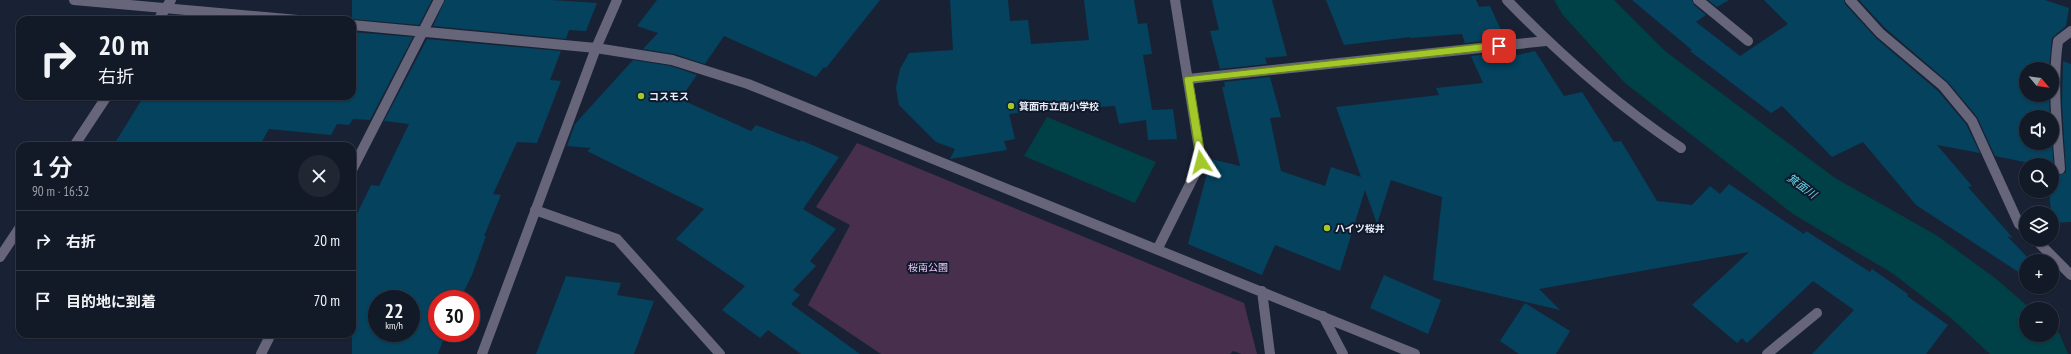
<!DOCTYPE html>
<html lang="ja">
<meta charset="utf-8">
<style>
:root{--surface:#131a27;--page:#202733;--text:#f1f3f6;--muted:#9da1a7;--line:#323844}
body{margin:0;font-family:"PT Sans Narrow","Noto Sans JP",sans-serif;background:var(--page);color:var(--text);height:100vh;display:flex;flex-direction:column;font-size:15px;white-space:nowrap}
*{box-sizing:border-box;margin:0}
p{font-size:13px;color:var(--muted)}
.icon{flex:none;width:22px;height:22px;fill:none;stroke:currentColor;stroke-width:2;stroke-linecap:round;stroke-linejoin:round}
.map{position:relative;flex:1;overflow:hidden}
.side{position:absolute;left:16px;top:142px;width:340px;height:196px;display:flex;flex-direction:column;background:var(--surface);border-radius:12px;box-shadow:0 1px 3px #0004,0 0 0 1px var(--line)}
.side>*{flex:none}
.banner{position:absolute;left:16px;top:16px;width:340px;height:84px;border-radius:12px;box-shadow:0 1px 3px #0004,0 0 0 1px var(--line);background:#131a27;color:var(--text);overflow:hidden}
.needle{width:26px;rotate:119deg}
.tools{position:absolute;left:2019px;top:62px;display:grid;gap:8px}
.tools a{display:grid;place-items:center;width:40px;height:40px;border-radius:50%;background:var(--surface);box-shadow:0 1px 3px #0004,0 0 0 1px var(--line);font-size:20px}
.speed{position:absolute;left:368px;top:290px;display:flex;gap:8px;font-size:20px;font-weight:700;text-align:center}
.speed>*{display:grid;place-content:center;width:52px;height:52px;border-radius:50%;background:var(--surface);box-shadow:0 1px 3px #0004,0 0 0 1px var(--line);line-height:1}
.speed small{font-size:10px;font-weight:400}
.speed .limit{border:6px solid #d22;background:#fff;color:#111}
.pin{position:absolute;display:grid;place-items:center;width:34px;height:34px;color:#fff;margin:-17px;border-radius:8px;box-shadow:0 2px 6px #0006}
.me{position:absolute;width:44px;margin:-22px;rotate:351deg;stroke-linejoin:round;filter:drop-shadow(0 0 3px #0008)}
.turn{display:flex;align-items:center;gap:14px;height:84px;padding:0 16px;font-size:18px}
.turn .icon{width:52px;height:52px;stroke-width:2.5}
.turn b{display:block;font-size:28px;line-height:34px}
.round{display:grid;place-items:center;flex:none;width:42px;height:42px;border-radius:21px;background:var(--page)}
.headline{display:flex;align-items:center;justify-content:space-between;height:68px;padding:0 16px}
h1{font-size:24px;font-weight:600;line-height:30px}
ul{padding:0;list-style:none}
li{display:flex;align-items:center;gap:12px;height:60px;padding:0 16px;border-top:1px solid var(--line)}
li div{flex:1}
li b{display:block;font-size:15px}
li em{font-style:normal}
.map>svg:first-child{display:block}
.green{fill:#472f4d}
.water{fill:#004047}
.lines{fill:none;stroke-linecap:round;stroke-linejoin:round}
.river{fill:#004047;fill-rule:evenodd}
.building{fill:#04425e;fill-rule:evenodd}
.minor{stroke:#67657a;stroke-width:10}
.route{fill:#a2c929;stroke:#69831b}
.poi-dot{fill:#a2c929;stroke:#10192a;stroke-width:1.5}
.labels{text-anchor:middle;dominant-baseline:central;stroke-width:4;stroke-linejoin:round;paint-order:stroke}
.poi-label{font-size:10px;font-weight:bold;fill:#e7edfa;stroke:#10192a;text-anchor:start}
.park-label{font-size:10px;fill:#f1c7fc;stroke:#10192a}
.water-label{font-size:11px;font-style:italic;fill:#67d7e6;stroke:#10192a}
</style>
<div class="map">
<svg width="2071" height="354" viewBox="0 0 2071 354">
<rect width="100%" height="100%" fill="#192234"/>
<!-- green -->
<path class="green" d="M857,143l387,160 13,51h-15l-9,-3 -3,3h-349l-73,-49 42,-80 -34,-18z"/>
<!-- water -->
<path class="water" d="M1047,117l109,45 -21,41 -111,-47z"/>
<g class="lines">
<!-- river -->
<path class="river" d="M1554,0h60l51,51 170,127 101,57 59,43 36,31h-5v26h26v-8l7,6 9,21h-78l-39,-36 -59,-45 -99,-59 -168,-131 -63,-69z"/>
</g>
<!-- building -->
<path class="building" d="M352,0h80l-13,25 -67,-6z
M445,0h107l45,3 -11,28 -17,-1 -3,9 -133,-13z
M657,0h223l-54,68 -2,-1 -8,10 -92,-41 -19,28 -31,-10 -31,-5 15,-16 -21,-7z
M950,0h58l2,21 18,-1 3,24 58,-4 -5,-40h50l4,24 9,-1 5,31 -9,1 9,55 21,-1 4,30 -29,1 -2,-20 -27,4 -4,-18 -17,1v-5l-89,12 6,25 -11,2 3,9 -57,9 5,-10 -19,-7 -37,-37 -3,-17 4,-19 9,-16 44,-3z
M1212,0h60l15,56 -22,2 2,6 -47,5 -10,-38 9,-1z
M1326,0h150l3,7 11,-1 15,33 -40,4 -3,-9 -52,4v-1l-66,8z
M1632,0h60l2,5 12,10 -10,7 44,34 48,-32 -24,-24h80l1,4 31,34 62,53 28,33 14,29 -43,-8 35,41 -4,1 45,51 -6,-2 24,25h-5v16l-110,-72 -53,-63 -31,15 -50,-51 -11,7 -81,-62 2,-1z
M1708,0h21l-12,7z
M1859,0h186l24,8 -3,18 -14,12 -3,31h-23v26h23l1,22h-24v26h26l2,29 6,3 6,-3 -4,-67 1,-44 8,3v158l-19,1 -3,-32h3v-26h-13l-44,-9 -18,-39 -29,-35 -63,-54z
M352,32l61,5 -43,83 -17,-1 -4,6 -12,-1 -6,11 -62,-6 -8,14h-8l-2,3h-138l31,-50h208z
M427,39l134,12 -11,29 11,1 -24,62 -20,-1 -24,52 8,1 -17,41h2l-14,39 -12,24h-23v34h9l-8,21h-86v-130l19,-39 8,1 30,-62 -25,-3zM377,299h34v34h-34z
M1511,51l2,5 22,-5 29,45 18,-4 32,50 7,-1 36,60 35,4 18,-19 10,8 9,-10 75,50 2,-3 64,41 2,-3 36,25 -1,2 41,29 -22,29h-114l42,-44 -41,-29 -66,62 -5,-5 -5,5 -45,-38 57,-53 -210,37 21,21 -127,-30 9,-83 -51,-17 -14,44 -12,-34 -25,81 -65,-26 -13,30 -74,-31 23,-85 29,7 -18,-79h3l-1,-5 46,-5 11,40 -11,1 11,53 44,15 6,-19 30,10 -25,-70 103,-12 -3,-7 47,-5 -12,-27z
M633,60l38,6 26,9 -17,24 71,32 5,-6 44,17 1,-2 38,17 -36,52 33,20 -26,32 6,5 -23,24 7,5 -9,9 69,50h-59l-33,-24 -8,8 -38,-28 23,-24 -69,-47 28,-30 -117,-58 4,-3 -24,-2 8,-22z
M1384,275l57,25 -13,34 -58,-26z
M566,276l55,7 -4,12 37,6 -20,53h-98z
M1525,303l45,28 -14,23h-37l-19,-13z"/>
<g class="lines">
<!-- minor -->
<path class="minor" d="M74,0l224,20
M1507,0c53,55 110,105 174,148
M1698,0l50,41
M1850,0l30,33 63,53 29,35 47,103 7,6
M158,20l13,-20
M352,25l244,23 76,12 76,24 667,270
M1188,79l358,-38
M74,146l33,-50
M2060,169c-3,-43 -8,-85 -2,-128l13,-10
M352,170l87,-170
M535,210l82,29 103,115
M2035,239l36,36
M1158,248l43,-86 -26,-162
M0,257l20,-30
M1262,291l8,63
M1323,316l20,38
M261,354l10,-20
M482,354l114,-306 21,-48
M1767,354l50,-41"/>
</g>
<!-- route -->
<path class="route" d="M1499,42l5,4 -5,3 -306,33 13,80 -5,3 -4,-3 -13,-83 1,-2z"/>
<!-- markers -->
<g class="poi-dot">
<circle cx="641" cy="96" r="4"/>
<circle cx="1011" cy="106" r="4"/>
<circle cx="1327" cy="228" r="4"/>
</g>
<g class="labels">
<!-- poi labels -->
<g class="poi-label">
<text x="649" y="96">コスモス</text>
<text x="1019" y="106">箕面市立南小学校</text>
<text x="1335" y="228">ハイツ桜井</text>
</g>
<!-- park labels -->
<g class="park-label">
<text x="928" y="267">桜南公園</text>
</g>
<!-- water labels -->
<g class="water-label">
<text transform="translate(1802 186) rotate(36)">箕面川</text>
</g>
</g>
</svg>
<div class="tools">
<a><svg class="needle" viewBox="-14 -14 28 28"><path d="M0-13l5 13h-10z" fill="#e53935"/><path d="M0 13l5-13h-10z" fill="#9da1a7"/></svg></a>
<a><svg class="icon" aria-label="sound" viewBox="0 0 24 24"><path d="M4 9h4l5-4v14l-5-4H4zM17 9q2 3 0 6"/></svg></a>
<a><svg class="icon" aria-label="search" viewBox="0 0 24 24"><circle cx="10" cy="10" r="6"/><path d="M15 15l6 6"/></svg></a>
<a><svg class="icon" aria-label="layers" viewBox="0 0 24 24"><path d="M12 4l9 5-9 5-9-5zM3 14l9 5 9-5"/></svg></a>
<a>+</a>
<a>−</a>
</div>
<div class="speed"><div>22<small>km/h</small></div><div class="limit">30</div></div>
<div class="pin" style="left:1499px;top:46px;background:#d93025"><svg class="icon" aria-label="arrive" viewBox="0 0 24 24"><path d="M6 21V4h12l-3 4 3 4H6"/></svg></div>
<svg class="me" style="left:1201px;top:162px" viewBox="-20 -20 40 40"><path d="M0-17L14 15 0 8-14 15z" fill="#a2c929" stroke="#fff" stroke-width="4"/></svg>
<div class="banner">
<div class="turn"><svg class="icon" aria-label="right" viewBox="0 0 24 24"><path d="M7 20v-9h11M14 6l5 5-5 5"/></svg><div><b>20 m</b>右折</div></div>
</div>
<section class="side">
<div class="headline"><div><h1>1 分</h1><p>90 m · 16:52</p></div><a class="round"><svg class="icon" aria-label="close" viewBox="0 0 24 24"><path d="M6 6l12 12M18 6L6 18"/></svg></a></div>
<ul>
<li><svg class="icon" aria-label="right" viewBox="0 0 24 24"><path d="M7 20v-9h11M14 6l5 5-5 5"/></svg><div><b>右折</b></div><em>20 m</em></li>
<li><svg class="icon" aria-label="arrive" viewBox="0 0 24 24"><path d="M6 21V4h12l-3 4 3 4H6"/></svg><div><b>目的地に到着</b></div><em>70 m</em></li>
</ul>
</section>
</div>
